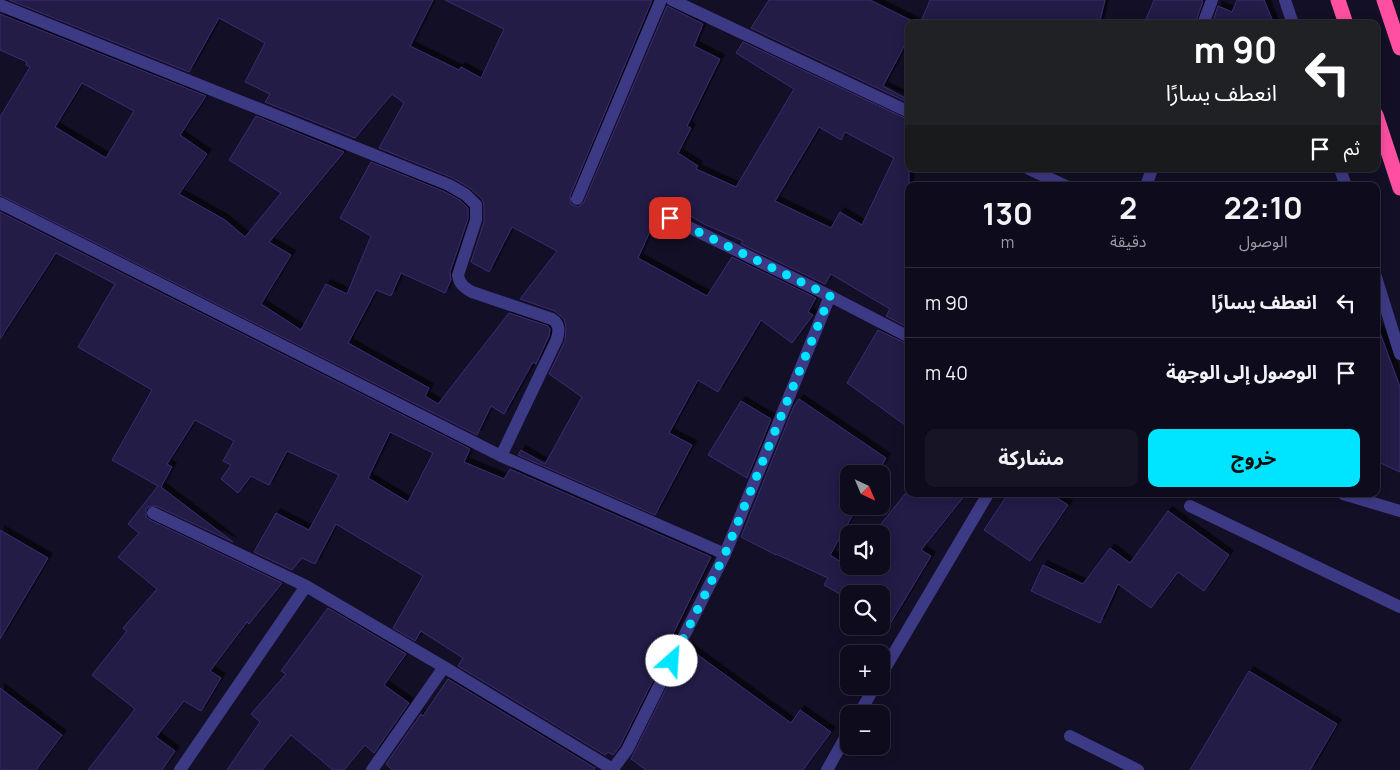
<!DOCTYPE html>
<html lang="ar">
<meta charset="utf-8">
<style>
:root{--surface:#0e0b1c;--page:#171425;--text:#f1f3f6;--muted:#9b9ba3;--line:#2e2b3b;--accent:#00e5ff}
body{margin:0;font-family:Manrope,"Noto Sans Arabic",sans-serif;background:var(--page);color:var(--text);direction:rtl;height:100vh;display:flex;flex-direction:column;font-size:19px;white-space:nowrap}
*{box-sizing:border-box;margin:0}
p{font-size:16px;color:var(--muted)}
.icon{flex:none;width:28px;height:28px;fill:none;stroke:currentColor;stroke-width:2;stroke-linecap:round;stroke-linejoin:round}
.map{position:relative;flex:1;overflow:hidden;direction:ltr}
.sheet{position:absolute;left:905px;top:182px;width:475px;height:315px;display:flex;flex-direction:column;background:var(--surface);border-radius:10px;box-shadow:0 2px 12px #0003,0 0 0 1px var(--line);direction:rtl}
.sheet>*{flex:none}
.top-card{position:absolute;left:905px;top:20px;width:475px;height:152px;border-radius:10px;box-shadow:0 2px 12px #0003,0 0 0 1px var(--line);direction:rtl;background:#202124;color:#fff;overflow:hidden}
.needle{width:32px;rotate:136deg}
.tools{position:absolute;left:840px;top:465px;display:grid;gap:10px}
.tools a{display:grid;place-items:center;width:50px;height:50px;border-radius:10px;background:var(--surface);box-shadow:0 2px 12px #0003,0 0 0 1px var(--line);font-size:25px}
.pin{position:absolute;display:grid;place-items:center;width:42px;height:42px;color:#fff;margin:-21px;border-radius:10px;box-shadow:0 2px 8px #0006}
.me{position:absolute;width:55px;margin:-28px;rotate:26deg;stroke-linejoin:round;filter:drop-shadow(0 0 4px #0008)}
.turn{display:flex;align-items:center;gap:18px;height:105px;padding:0 20px;font-size:22px}
.turn .icon{width:65px;height:65px;stroke-width:2.5}
.turn b{display:block;font-size:35px;line-height:42px}
.then{display:flex;align-items:center;height:48px;padding:0 20px;background:#0003;gap:10px;font-size:19px}
.eta{display:flex;justify-content:space-evenly;align-items:center;height:85px;text-align:center}
.eta b{font-size:30px;font-weight:700;line-height:35px}
.primary-button{display:flex;gap:10px;margin-top:auto;padding:10px 20px}
.primary-button a{flex:1;height:58px;border-radius:10px;background:var(--accent);color:#111;font-size:20px;font-weight:700;line-height:58px;text-align:center}
.primary-button a+a{background:var(--page);color:var(--text)}
ul{padding:0;list-style:none}
li{display:flex;align-items:center;gap:15px;height:70px;padding:0 20px;border-top:1px solid var(--line)}
li div{flex:1}
li b{display:block;font-size:19px}
li em{font-style:normal}
.map>svg:first-child{display:block}
.building{fill:#241b47;stroke:#3b2d73;fill-rule:evenodd;filter:url(#shadow)}
.lines{fill:none;stroke-linecap:round;stroke-linejoin:round}
.minor{stroke:#3d3a85;stroke-width:12}
.highway{stroke:#ff4fa3;stroke-width:15}
.route{stroke:#00e5ff;stroke-width:9;stroke-dasharray:0 16.2}
</style>
<div class="map">
<svg width="1400" height="770" viewBox="0 0 1400 770">
<defs>
<filter id="shadow"><feDropShadow dx="4.5" dy="-4.5" stdDeviation="0" flood-color="#0009"/></filter>
</defs>
<rect width="100%" height="100%" fill="#130f26"/>
<!-- building -->
<path class="building" d="M9,0h424l-23,46 49,24 2,-3 20,11 23,-49 -59,-29h207l-82,196 1,8 7,3 6,-5 83,-196 36,18 -9,22 26,13 -33,67 4,2 -13,25 20,13 -2,3 40,18 58,-98 -58,-36 7,-11 166,78v208l-23,-12 4,-7 -59,-35 -6,10 -84,-40 2,-3 -39,-17 -40,-24 -26,58 69,38 25,-39 84,41 -8,14 5,3 -21,28 -31,-23 -43,72 -20,-12 -29,53 23,12 -37,70 -137,-60 3,-5 24,14 37,-67 -33,-23 16,-33 1,-14 -2,-8 -9,-8 -35,-12 37,-48 -45,-24 -23,45 -18,-10 13,-40v-17l-2,-6 -12,-11 -17,-10 -74,-30 25,-45 -12,-9 -37,44 -90,-36 5,-8 -25,-12 20,-39 -46,-25 -30,54zM819,127l22,13 4,-8 49,26 -32,67 -22,-13 -9,16 -56,-27z
M769,0h101l46,23 -7,1v13l-26,49 26,14v3l-158,-75z
M930,0h175l-6,24h-179z
M1154,0h47l2,1 -8,23h-51z
M1237,0h27l10,24h-62l6,-18 14,6z
M0,14l206,82 -26,39 27,19 -28,40 46,26 20,17 36,-44 -52,-33 27,-44 88,36 -75,90 22,13 -30,49 40,26 25,-46 21,10 24,-58 -31,-18 31,-56 74,30 16,9 7,7v11l-18,53 1,8 -6,13 -44,-20 -10,23 -15,-6 -28,53 81,45 -4,8 13,8 71,-91 39,13 2,3 -1,7 -13,28 -3,-2 -29,52 -13,-8 -14,29 -477,-240v-78l30,-50 -4,-2 1,-3 -27,-12zM82,83l52,28 -28,47 -51,-31z
M0,212l470,237 -6,13 40,17 6,-10 201,88 -39,79 2,2 -54,108 -7,9 -5,-3 -3,3 -147,-89 5,-8 -42,-27 -6,10 -22,-13 30,-52 -87,-52 -21,40 -13,-6 -10,12 -38,-18 22,-39 33,17 30,-55 -52,-24 -18,34 -18,-9 -13,17 -17,-14 10,-14 -8,-4 11,-20 -39,-21 -28,44 5,3 -11,20 72,55 -77,-36 -8,1 -2,3v7l4,3 132,63 -33,41 -2,-2 -37,49 11,7 -20,33 -17,-10 -28,36 19,14 -13,19h-74l47,-61 -43,-34 35,-44 -4,-3 34,-39 -39,-32 21,-24 -11,-9 30,-38 -46,-26 40,-70 -74,-43 37,-63 -59,-31 -56,86zM390,432l43,21 -25,49 -40,-24z
M878,330l31,15v83l-62,-45z
M1376,330h3l21,57v85l-24,-11z
M799,399l87,59 -9,16h-28v32h9l-28,49 17,11 2,-2v2h32v-32h-8l32,-40h61l-45,56 10,6 -41,68 -9,-5v-25h-32v5l-25,-14 4,-7 -52,-24v1l-35,-18 53,-131z
M741,401l30,18 -24,59 -39,-23z
M1008,494h43l17,11 -38,56 -46,-31z
M1168,511l61,44 -25,36 -26,-19 -27,36 -33,-24 -18,39 -69,-32 12,-26 40,19 27,-36 20,15z
M0,530l48,28 -48,81z
M328,608l78,46 -22,31 25,18 -35,50 -9,-8 -21,25h-11l-42,-35 -29,35h-35l33,-48 -9,-8 35,-40 -5,-3z
M687,647l104,76 9,-13 31,22 -28,38h-157l-15,-11z
M1249,671l88,53 -27,46h-120z
M448,679l147,89 -1,2h-202l-6,-6 35,-50 2,2z
M0,688l62,47 -26,35h-36z"/>
<g class="lines">
<!-- minor -->
<path class="minor" d="M672,0l237,112
M1285,0l8,24
M0,5l449,180 17,10 10,10v15l-18,55c1,9 7,13 14,17l80,27c8,5 7,12 5,20l-56,117
M1203,24l9,-24
M1029,169l37,17
M1340,169l6,17
M1146,186l6,-17
M577,199l84,-199
M0,203l501,253 224,98
M670,218l160,78 79,41
M1376,277l24,77
M1343,494l57,17
M1190,506l210,101
M153,513l153,73 138,81 -72,103
M444,667l170,103
M881,675l107,-181
M859,714l16,-28
M1070,736l68,34
M180,770l126,-184
M612,770l15,-20 98,-196 105,-258
M827,770l22,-39"/>
<!-- highway -->
<path class="highway" d="M1338,0l8,24
M1384,0l16,48
M1376,115l24,73"/>
</g>
<g class="lines">
<!-- route -->
<path class="route" d="M670,218l160,78 -105,258 -53,107"/>
</g>
</svg>
<div class="tools">
<a><svg class="needle" viewBox="-14 -14 28 28"><path d="M0-13l5 13h-10z" fill="#e53935"/><path d="M0 13l5-13h-10z" fill="#9b9ba3"/></svg></a>
<a><svg class="icon" aria-label="sound" viewBox="0 0 24 24"><path d="M4 9h4l5-4v14l-5-4H4zM17 9q2 3 0 6"/></svg></a>
<a><svg class="icon" aria-label="search" viewBox="0 0 24 24"><circle cx="10" cy="10" r="6"/><path d="M15 15l6 6"/></svg></a>
<a>+</a>
<a>−</a>
</div>
<div class="pin" style="left:670px;top:218px;background:#d93025"><svg class="icon" aria-label="arrive" viewBox="0 0 24 24"><path d="M6 21V4h12l-3 4 3 4H6"/></svg></div>
<svg class="me" style="left:672px;top:661px" viewBox="-20 -20 40 40"><circle r="19" fill="#fff"/><path d="M0-13L10 11 0 6-10 11z" fill="#00e5ff"/></svg>
<div class="top-card">
<div class="turn"><svg class="icon" aria-label="left" viewBox="0 0 24 24"><path d="M17 20v-9H6M10 6l-5 5 5 5"/></svg><div><b>90 m</b>انعطف يسارًا</div></div>
<div class="then">ثم<svg class="icon" aria-label="arrive" viewBox="0 0 24 24"><path d="M6 21V4h12l-3 4 3 4H6"/></svg></div>
</div>
<section class="sheet">
<div class="eta">
<div><b>22:10</b><p>الوصول</p></div>
<div><b>2</b><p>دقيقة</p></div>
<div><b>130</b><p>m</p></div>
</div>
<ul>
<li><svg class="icon" aria-label="left" viewBox="0 0 24 24"><path d="M17 20v-9H6M10 6l-5 5 5 5"/></svg><div><b>انعطف يسارًا</b></div><em>90 m</em></li>
<li><svg class="icon" aria-label="arrive" viewBox="0 0 24 24"><path d="M6 21V4h12l-3 4 3 4H6"/></svg><div><b>الوصول إلى الوجهة</b></div><em>40 m</em></li>
</ul>
<div class="primary-button"><a>خروج</a><a>مشاركة</a></div>
</section>
</div>
